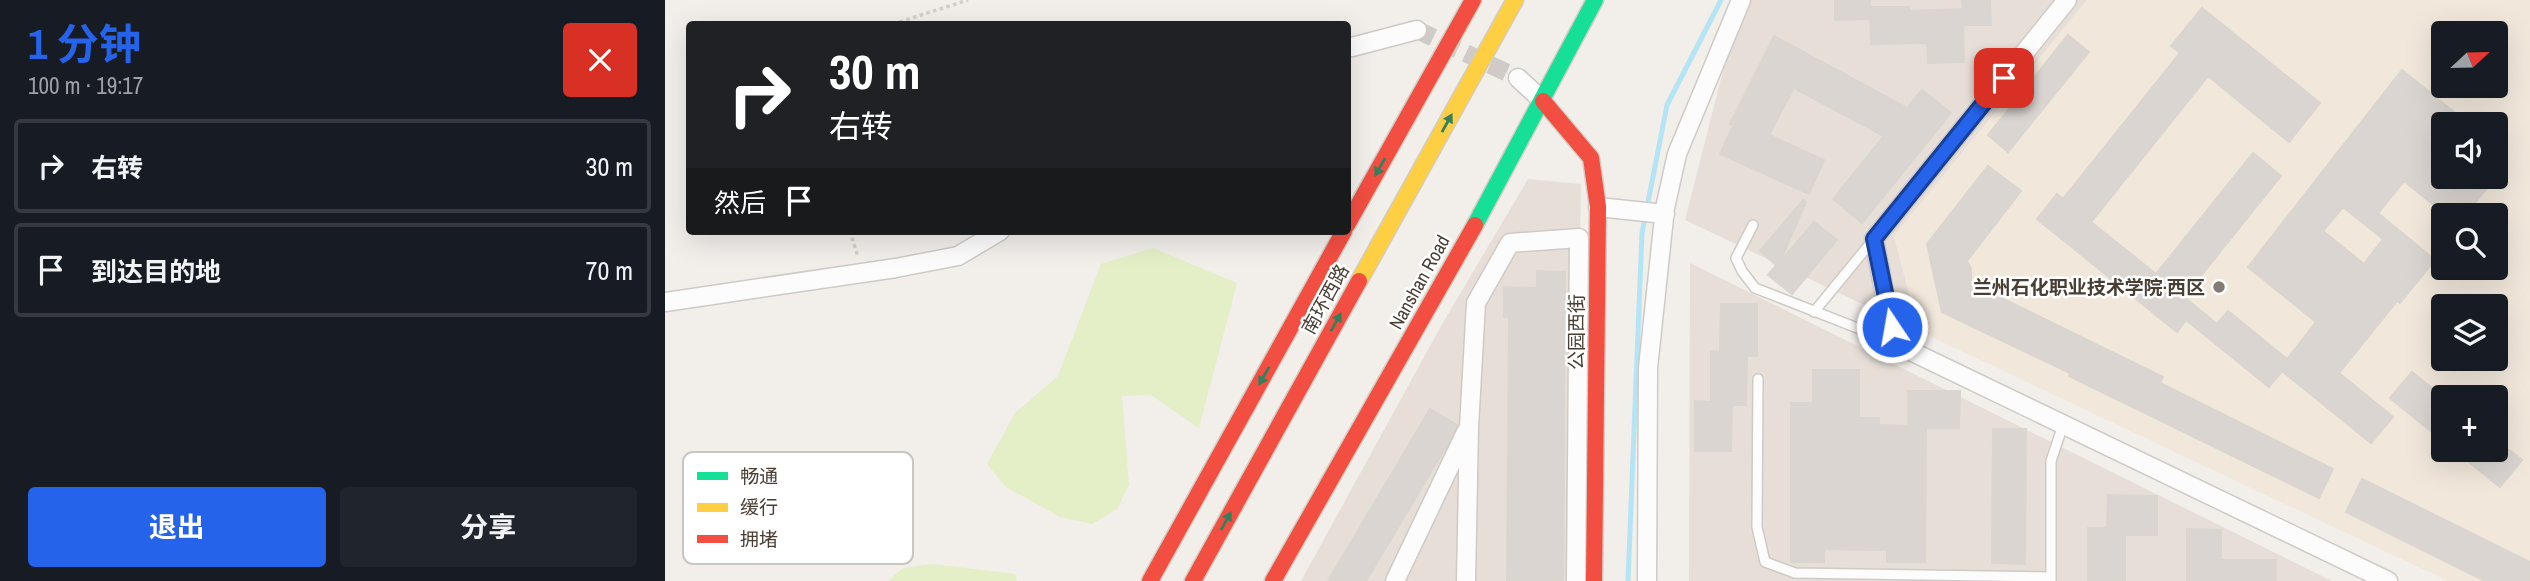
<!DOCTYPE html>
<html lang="zh">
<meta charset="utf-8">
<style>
:root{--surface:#171b24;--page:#20242c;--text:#f1f3f6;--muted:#9ea1a6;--line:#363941;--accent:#2563eb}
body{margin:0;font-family:"Archivo Narrow","Noto Sans SC",sans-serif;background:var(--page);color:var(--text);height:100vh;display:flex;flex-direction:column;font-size:26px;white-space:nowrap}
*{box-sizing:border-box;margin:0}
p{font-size:23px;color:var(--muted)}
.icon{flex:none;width:38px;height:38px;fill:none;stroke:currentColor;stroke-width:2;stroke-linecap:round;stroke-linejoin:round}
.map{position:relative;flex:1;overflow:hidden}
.panel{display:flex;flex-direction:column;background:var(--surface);width:665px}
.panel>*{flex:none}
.guide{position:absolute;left:21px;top:21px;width:665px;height:214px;border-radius:7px;box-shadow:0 7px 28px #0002;background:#202124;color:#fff;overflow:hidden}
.needle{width:46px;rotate:68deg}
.tools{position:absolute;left:1766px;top:21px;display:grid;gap:14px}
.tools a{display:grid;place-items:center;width:77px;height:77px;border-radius:7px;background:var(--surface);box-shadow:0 7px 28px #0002;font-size:35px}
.pin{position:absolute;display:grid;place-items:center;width:60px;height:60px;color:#fff;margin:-30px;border-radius:14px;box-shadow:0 4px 10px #0006}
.me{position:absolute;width:77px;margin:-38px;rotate:348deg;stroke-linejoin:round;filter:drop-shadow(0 0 5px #0008)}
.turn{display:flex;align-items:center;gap:24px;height:147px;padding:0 28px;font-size:32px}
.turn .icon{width:91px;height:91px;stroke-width:2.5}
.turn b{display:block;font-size:49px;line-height:60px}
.then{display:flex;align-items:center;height:66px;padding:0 28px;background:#0003;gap:14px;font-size:26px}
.round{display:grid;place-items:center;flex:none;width:74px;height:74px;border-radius:7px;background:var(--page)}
.overview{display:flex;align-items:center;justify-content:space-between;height:119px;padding:0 28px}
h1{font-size:42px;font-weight:700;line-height:52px;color:var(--accent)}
.primary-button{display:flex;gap:14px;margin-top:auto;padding:14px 28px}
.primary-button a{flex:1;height:80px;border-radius:7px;background:var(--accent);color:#fff;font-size:28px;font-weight:700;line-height:80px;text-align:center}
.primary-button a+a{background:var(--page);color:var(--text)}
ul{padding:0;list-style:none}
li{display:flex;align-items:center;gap:21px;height:94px;margin:0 14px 10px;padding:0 14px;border:4px solid var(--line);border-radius:7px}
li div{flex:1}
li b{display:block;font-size:26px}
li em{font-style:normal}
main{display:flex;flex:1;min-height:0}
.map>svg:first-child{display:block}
.residential{fill:#e7dfd7}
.education{fill:#f1e7db;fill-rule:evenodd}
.green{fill:#e4eec7}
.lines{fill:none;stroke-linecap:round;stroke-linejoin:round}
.stream{stroke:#b5e4f4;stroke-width:5}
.building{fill:#dad5d0;stroke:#dad5cf;stroke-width:2;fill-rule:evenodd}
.street-tunnel{stroke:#d0cbc6;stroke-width:18;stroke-dasharray:18 9;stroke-linecap:butt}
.lane-casing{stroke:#cecac6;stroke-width:12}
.street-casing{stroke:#cecac6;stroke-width:21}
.fast-casing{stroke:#d3ccc1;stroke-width:19}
.slow-casing{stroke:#d3ccc1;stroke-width:19}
.jam-casing{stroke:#d3ccc1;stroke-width:19}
.path{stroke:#d2cec9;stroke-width:3.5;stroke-dasharray:3.5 3.5;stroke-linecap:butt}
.lane{stroke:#fdfcfc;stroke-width:9}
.street{stroke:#fdfcfc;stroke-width:18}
.fast{stroke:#16e098;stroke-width:16}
.slow{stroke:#ffcf43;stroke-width:16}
.jam{stroke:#f24e42;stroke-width:16}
.oneway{fill:#357f5c}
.route-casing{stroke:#184099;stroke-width:18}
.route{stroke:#2563eb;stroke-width:12}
.poi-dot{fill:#847c74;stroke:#fff;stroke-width:2.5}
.labels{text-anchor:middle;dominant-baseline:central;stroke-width:5;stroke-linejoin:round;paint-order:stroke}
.street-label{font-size:19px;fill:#493e34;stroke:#fff}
.poi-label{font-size:19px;font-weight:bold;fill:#493e34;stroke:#fff;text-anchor:end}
.key{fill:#fff;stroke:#c8c5c2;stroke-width:2}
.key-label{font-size:19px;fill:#493e34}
</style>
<main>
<section class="panel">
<div class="overview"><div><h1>1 分钟</h1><p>100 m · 19:17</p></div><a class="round" style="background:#d93025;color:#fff"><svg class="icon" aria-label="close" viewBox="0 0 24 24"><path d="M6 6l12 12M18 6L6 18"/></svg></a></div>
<ul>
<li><svg class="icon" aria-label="right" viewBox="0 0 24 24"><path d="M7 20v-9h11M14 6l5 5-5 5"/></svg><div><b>右转</b></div><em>30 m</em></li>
<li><svg class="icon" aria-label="arrive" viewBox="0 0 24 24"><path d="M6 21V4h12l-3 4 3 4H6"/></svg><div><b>到达目的地</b></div><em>70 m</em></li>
</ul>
<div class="primary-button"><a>退出</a><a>分享</a></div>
</section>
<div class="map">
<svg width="1865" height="581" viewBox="0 0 1865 581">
<rect width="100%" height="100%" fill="#f2eeea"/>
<!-- residential -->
<path class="residential" d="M1076,0h346l-193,236 25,95 -234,-111z
M863,179l53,5 -7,397h-273l140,-255z
M1025,263l642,318h-643z"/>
<!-- education -->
<path class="education" d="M1422,0h443v581h-82l-529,-250 -25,-95zM1778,33h52v53h-52zM1778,124h52v53h-52zM1778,215h52v53h-52zM1778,306h52v53h-52zM1778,397h52v53h-52z"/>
<!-- green -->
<path class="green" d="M488,248l84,35 -38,145 -48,-33 -29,1 7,89 -12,24 -25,15 -32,-7 -54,-30 -19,-23 28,-51 43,-37 43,-112z
M267,564l83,10 2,7h-129l15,-13z"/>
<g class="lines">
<!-- stream -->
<path class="stream" d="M963,581l14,-348 25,-128 54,-105"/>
</g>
<!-- building -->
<path class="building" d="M1170,0h35v19l-35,1z
M1297,0h28l1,25h-28l1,37 -36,1 -1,-20 -56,1 -1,-37h39l1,4 53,-2z
M1537,8l118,95 -31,39 -81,-66 -117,146 65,52 97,-121 28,23 -97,121 33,27 11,-13 59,48 29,-37 -68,-55 154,-197 67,54h-26v53h53l-31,38h-19l-42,-34 -26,32 57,47 -35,43 -3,-2 -58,72 54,44 -22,26 -89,-72 -13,16 -83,-67 -9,12 -140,-113 20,-25 6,5 117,-146 -9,-7zM1678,207l40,32 -19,25 -41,-33z
M1403,35l21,17 -81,100 -20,-17z
M1109,36l133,72 15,-18 29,23 -89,110 -29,-24 51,-63 -90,-48 -25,47 55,25 -15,34 -89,-40 13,-28 -3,-2z
M1323,166l33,25 -54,70 4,8v14l192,94 -3,6 173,86 -14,29 -250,-122 1,-3 -128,-61 -15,-68z
M1138,200l3,2 -26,60 34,-40 23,18 -45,54 -24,-19 8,-10 -16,-14z
M872,271l28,1 -2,309h-56l2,-264h-5v-30l33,1z
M1056,304h36v52h-10l-1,49h-14l-1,46h-36v-50l16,1v-51l9,1z
M1148,370h46v48h20v7l29,1v-35h52l-1,37h-33l-1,134h-38v-12l-63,-1v13h-33v-159h22z
M1747,372l31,25v44l-53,-43z
M765,409l27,16 -8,17 -83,139h-38z
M1328,429h33l-1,135 -33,-1z
M1830,439l27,21 -22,27 -46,-37h41z
M1697,479l168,83v19h-45l-139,-69z
M1443,495l49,1v39h-32v46h-37v-53h19z
M1522,529l34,1v30h55v21h-89z"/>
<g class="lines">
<!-- street-tunnel -->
<path class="street-tunnel" d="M752,30l101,48"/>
<!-- lane casing -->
<g class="lane-casing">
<path id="lane" d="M1088,225l-17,33 6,13 13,17 138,54
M1149,312l59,-72
M1093,379l-1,148 8,35 30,11 256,4
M1386,581v-120l12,-36"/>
</g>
<!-- street casing -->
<g class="street-casing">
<path id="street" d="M1402,0l-193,239 20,104 494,238
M682,46l5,1 65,-17
M853,78l25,23
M933,207l67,7
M0,302l231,-34 62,-12 42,-25
M730,581l71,-149
M801,581l3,-154 7,-124 34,-60 69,-5 -3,343
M982,581l1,-213 17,-160 12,-54 64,-154"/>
</g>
<!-- fast casing -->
<g class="fast-casing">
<path id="fast" d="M810,225l120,-225"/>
</g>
<!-- slow casing -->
<g class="slow-casing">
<path id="slow" d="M694,281l156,-281"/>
</g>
<!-- jam casing -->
<g class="jam-casing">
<path id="jam" d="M878,101l48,57 7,49 -4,374
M682,225l126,-225
M485,581l194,-350
M528,581l166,-300
M608,581l202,-356"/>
</g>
<!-- path -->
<path class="path" d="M228,24l75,-24
M185,231l8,26"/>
<!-- lane -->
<use href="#lane" class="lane"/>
<!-- street -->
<use href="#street" class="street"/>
<!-- fast -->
<use href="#fast" class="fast"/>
<!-- slow -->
<use href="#slow" class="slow"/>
<!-- jam -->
<use href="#jam" class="jam"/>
</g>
<!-- one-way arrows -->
<defs><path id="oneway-solid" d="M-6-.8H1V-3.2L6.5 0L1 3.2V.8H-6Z" transform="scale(1.75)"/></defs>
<g class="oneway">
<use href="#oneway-solid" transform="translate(782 123) rotate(-61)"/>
<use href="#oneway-solid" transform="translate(715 167) rotate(119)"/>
<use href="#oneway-solid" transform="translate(671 322) rotate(-61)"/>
<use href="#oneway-solid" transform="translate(599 376) rotate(119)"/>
<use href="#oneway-solid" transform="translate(561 521) rotate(-61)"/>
</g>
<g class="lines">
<!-- route casing -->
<g class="route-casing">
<path id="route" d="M1227,327l-18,-88 130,-161"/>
</g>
<!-- route -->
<use href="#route" class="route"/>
</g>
<!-- markers -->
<circle class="poi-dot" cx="1554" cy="287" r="7"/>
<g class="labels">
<!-- street labels -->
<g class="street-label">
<text transform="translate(754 282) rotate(-61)">Nanshan Road</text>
<text transform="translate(660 299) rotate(-61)">南环西路</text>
<text transform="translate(911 332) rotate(-90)">公园西街</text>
</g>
<!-- poi labels -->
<g class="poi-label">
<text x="1540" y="287">兰州石化职业技术学院·西区</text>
</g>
</g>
<!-- legend -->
<rect x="18" y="452" width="230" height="112" rx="10" class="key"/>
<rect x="32" y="472" width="31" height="8" fill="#16e098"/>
<rect x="32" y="503" width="31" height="9" fill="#ffcf43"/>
<rect x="32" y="535" width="31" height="8" fill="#f24e42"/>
<g class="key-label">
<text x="75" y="483">畅通</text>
<text x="75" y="514">缓行</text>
<text x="75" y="546">拥堵</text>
</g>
</svg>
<div class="tools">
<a><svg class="needle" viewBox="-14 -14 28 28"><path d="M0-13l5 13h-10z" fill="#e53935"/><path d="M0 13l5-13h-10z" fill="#9ea1a6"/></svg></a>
<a><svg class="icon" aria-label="sound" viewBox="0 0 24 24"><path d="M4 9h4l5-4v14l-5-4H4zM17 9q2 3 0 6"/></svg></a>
<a><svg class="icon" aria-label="search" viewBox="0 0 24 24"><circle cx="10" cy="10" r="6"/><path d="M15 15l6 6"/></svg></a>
<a><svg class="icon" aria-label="layers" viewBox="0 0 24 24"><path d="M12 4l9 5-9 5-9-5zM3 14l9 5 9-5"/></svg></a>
<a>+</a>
</div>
<div class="pin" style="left:1339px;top:78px;background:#d93025"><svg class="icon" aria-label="arrive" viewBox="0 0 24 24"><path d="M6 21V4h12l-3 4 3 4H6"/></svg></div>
<svg class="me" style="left:1227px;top:327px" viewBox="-20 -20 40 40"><circle r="17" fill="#2563eb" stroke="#fff" stroke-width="3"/><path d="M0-11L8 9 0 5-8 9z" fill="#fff"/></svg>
<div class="guide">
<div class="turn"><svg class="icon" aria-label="right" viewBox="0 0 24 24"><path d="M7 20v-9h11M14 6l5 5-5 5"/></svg><div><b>30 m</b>右转</div></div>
<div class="then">然后<svg class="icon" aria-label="arrive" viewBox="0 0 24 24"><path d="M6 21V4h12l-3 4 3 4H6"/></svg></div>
</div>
</div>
</main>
